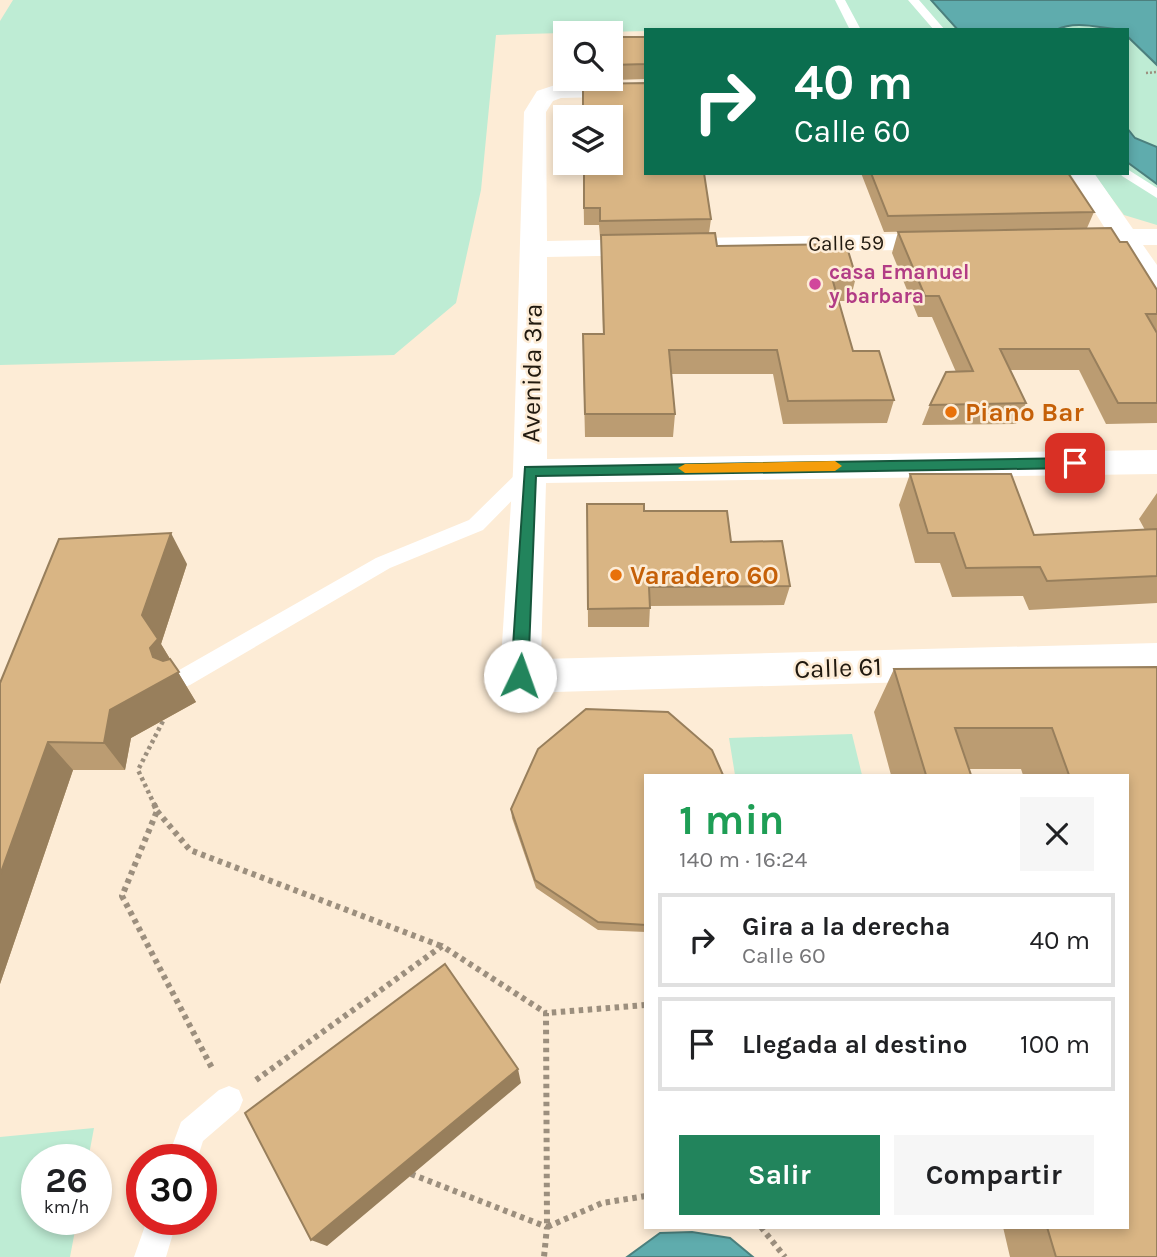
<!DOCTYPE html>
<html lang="es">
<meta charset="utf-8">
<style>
:root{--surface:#fff;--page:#f6f6f6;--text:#202124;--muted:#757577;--line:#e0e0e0;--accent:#22845c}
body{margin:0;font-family:Karla,sans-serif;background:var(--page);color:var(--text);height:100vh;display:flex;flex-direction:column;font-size:26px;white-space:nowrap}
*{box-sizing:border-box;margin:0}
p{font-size:23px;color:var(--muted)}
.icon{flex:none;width:38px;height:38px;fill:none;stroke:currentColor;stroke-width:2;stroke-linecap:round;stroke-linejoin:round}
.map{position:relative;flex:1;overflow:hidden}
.details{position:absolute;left:644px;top:774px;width:485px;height:455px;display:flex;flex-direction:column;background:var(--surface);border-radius:0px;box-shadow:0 4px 10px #0003}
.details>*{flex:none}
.guide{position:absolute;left:644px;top:28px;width:485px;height:147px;border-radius:0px;box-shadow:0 4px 10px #0003;background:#0b6e4f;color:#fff;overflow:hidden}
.buttons{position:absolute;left:553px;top:21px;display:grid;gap:14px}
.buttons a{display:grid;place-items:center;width:70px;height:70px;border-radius:0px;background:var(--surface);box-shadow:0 4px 10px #0003;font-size:35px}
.speed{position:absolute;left:21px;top:1144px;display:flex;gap:14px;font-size:35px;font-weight:700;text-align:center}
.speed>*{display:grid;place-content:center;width:91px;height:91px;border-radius:50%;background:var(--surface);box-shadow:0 4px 10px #0003;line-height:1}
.speed small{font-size:18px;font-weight:400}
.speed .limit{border:10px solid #d22;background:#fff;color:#111}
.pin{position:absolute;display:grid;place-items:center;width:60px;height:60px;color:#fff;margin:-30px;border-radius:14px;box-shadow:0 4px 10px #0006}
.me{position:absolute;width:77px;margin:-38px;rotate:3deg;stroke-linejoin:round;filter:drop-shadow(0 0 5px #0008)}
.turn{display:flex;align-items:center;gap:24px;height:147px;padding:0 35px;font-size:32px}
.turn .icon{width:91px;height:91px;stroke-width:2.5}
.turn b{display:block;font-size:49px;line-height:60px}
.round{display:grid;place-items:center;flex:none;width:74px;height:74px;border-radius:0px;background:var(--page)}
.overview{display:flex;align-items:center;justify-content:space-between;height:119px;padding:0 35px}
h1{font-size:42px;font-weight:700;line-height:52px;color:#1e9e55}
.primary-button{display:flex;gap:14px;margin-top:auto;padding:14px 35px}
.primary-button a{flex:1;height:80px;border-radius:0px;background:var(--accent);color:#fff;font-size:28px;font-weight:700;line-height:80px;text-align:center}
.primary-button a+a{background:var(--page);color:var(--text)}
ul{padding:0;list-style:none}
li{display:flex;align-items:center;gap:21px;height:94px;margin:0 14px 10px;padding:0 21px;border:4px solid var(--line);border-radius:0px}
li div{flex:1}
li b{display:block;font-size:26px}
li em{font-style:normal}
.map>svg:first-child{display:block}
.green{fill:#beecd4}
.water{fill:#5facad;stroke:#4c807e;stroke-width:2}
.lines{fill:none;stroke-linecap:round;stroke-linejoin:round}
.path-far2{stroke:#9c8f7e;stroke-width:2.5;stroke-dasharray:2 2;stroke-linecap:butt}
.path-far1{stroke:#9c8f7e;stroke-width:4.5;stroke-dasharray:3.5 3.5;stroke-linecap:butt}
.path{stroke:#9c8f7e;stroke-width:6;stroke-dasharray:4.5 4.5;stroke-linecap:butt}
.lane{fill:#fff;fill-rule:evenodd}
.street{fill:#fff;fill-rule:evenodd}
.wall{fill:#bb9c72}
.shaded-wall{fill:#987f5c}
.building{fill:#d9b584;stroke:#987f5c;stroke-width:2}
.route{fill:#22845c;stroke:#16563c;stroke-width:2}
.slow{fill:#f59e0b}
.hotel-dot{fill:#d1479c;stroke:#fdecd6;stroke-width:2.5}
.food-dot{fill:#e8710a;stroke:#fdecd6;stroke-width:2.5}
.labels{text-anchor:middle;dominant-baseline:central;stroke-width:5;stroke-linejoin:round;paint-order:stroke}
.far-street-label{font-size:21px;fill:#20190f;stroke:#fdecd6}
.far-hotel-label{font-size:21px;font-weight:bold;fill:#b23c85;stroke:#fdecd6;text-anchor:start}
.street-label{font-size:26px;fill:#20190f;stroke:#fdecd6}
.food-label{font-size:26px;font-weight:bold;fill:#c56008;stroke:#fdecd6;text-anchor:start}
</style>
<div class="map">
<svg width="1157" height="1257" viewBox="0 0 1157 1257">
<rect width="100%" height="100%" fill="#fdecd6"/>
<!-- green -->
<path class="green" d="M13,0h1144v225l-33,-10 -31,-42h34v-143c-212,0 -421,-3 -631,5l-15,155 -25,113 -62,52 -394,10v-344z
M852,734l10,41h-127l-6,-37z
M94,1128l-6,32h-51v60h40l-7,37h-70v-120z"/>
<!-- water -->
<path class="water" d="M931,0h226v65l-30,-29v-6c-23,0 -49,-11 -71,0h-98z
M1127,128l8,10 22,9v37l-30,-22z
M692,1232l38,6 23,19h-126l33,-24z"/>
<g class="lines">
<!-- path-far2 -->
<path class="path-far2" d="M1146,73l11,-1"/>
<!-- path-far1 -->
<path class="path-far1" d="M155,806l-17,-36 25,-49"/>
<!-- path -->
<path class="path" d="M154,804l3,7 -35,85 91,174
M157,811l33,39 251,96
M646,1005l-100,8 1,214 55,-24 44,-7
M256,1080l186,-134 104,67
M411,1174l136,53 -3,30
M761,1227l24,30"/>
<!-- lane -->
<path class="lane" d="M835,0h10l16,30h-11z
M908,0h11l26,30h-11z
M1127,169l30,19v10l-35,-22 -2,-3h7z
M530,465l6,1 3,5 -3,5 -53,54 -93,38 -200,117 -8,3 -8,-3 -3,-6 3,-6 202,-115 93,-38 55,-54z
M229,1086l10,4 4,10 -4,10 -36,31 -6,19h-30l14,-38 38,-32z
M147,1220h30l-11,37h-32z"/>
<!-- street -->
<path class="street" d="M646,82v14l-85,2 -8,3 -7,11 1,129 402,-8 9,2 4,6 -4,6 -9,2 -402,8v202l610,-9v24l-611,9 -5,176 616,-16v32l-637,18 -14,-5 -6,-12 13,-205 11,-359 13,-21 21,-7z
M1070,173h24l39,56h24v16h-14l14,20v29l-10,-2 -30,-47 -61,-1 -4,-6 4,-6 50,-2z"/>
</g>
<!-- wall -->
<path class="wall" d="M611,37h35v42l-63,2v-2h28z
M583,163l128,56 -2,14 8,13 139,31 -6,24h-11l14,50 41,49 -7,23 -104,1 -10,-50h-102l4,40 -2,23h-88l-2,-80 20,-23 -2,-97h-1l-1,-12h-15z
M861,173h207l26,39 -7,16 -203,4z
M898,232l222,10 37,48v133l-51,1 -27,-54h-69l16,33 -10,21 -94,1 8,-20 26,-33 -24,-55h-14l-26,-64z
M910,474l124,61 111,-5 -6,-11 18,-26v110l-128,7 -6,-14 -71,1 -12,-34h-25l-16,-58z
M587,504l57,7 87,31 59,44 -6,19 -134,1 -1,21h-61z
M187,564l-26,80 35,58 -65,36 -6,32h-52l-73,214v-301z
M1157,667v590h-147l-7,-30h124v-452h-104l-2,-6h-53l3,6h-80l-17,-63 20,-43z
M646,775v157l-48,-2 -62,-42 -24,-70 -1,-9z"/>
<!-- shaded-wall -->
<path class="shaded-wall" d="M171,533l16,31 -26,80 35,58 -65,36 -6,32 -21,-27 6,-33 43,-53 -11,-42z
M48,742l25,28 -73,214v-109z
M518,1069l3,14 -194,163 -16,-6z"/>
<!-- building -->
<path class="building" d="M611,37h35v27l-35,1z
M646,83v90h58l7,46 -111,2v-13h-16v-45h27v-46h-28v-33z
M871,173h197l26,39 -206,4z
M1111,228l9,14h7l30,48v24h-11l11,19v70h-39l-29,-54h-89l26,54 -96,2 16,-33 27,-1 -34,-75h-14l-27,-64z
M715,233l2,13 129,-2 10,33 -24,1 21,73h26l15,49 -106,1 -11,-51h-108l6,64h-90l-2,-80h21l-3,-99z
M910,474h101l23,61 123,-6v47l-110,5 -7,-14 -74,1 -12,-35h-26z
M587,504h57v7h83l4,31 51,-1 8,45 -141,1 1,21 -62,1z
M171,533l-29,82 16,24 -8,9 3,9 10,4 7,-2 9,13 -69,38 -6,33 -56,-1 -48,133v-192l59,-144z
M1157,667v590h-101l-9,-30h80v-452h-58l-17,-47h-97l16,47h-45l-32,-106z
M586,709l82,3 44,38 11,25h-77v150l-48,-3 -63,-42 -24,-71 27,-60z
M445,964l73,105 -207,171 -66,-127z"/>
<!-- route -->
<path class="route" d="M1075,458l7,5 -7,5 -539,8 -8,200 -3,5h-11l-3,-5 14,-209z"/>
<!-- slow -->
<path class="slow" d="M835,461l7,5 -7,5 -150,2 -7,-5 7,-4z"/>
<!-- markers -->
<circle class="hotel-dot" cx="815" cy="284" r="7"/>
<g class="food-dot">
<circle cx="951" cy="412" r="7"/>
<circle cx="616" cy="575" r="7"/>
</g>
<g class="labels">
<!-- far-street labels -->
<g class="far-street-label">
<text transform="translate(846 243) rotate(-1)">Calle 59</text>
</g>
<!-- far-hotel labels -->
<g class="far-hotel-label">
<text x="829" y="272">casa Emanuel<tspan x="829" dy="24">y barbara</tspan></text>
</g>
<!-- street labels -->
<g class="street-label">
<text transform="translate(532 373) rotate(-89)">Avenida 3ra</text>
<text transform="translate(838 668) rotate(-2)">Calle 61</text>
</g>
<!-- food labels -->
<g class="food-label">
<text x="965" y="412">Piano Bar</text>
<text x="630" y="575">Varadero 60</text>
</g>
</g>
</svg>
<div class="buttons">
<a><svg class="icon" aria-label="search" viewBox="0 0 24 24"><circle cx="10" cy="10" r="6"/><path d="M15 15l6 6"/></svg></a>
<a><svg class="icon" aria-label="layers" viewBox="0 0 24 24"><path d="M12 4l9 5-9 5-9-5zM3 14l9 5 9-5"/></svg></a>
</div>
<div class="speed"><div>26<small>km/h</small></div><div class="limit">30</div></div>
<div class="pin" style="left:1075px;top:463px;background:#d93025"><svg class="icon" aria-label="arrive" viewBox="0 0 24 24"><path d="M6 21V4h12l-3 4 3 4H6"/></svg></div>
<svg class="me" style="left:520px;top:676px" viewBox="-20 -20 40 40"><circle r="19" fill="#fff"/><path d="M0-13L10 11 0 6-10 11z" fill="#22845c"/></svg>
<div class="guide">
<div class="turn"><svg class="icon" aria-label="right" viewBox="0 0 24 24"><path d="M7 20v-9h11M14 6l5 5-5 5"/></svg><div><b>40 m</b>Calle 60</div></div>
</div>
<section class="details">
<div class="overview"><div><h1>1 min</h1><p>140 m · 16:24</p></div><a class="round"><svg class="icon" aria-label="close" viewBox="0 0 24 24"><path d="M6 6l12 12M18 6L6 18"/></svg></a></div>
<ul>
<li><svg class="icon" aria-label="right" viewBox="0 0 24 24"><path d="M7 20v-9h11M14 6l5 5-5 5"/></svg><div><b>Gira a la derecha</b><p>Calle 60</p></div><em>40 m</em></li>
<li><svg class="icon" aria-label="arrive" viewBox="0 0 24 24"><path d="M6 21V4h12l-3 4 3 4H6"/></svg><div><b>Llegada al destino</b></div><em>100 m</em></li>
</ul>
<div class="primary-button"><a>Salir</a><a>Compartir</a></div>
</section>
</div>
